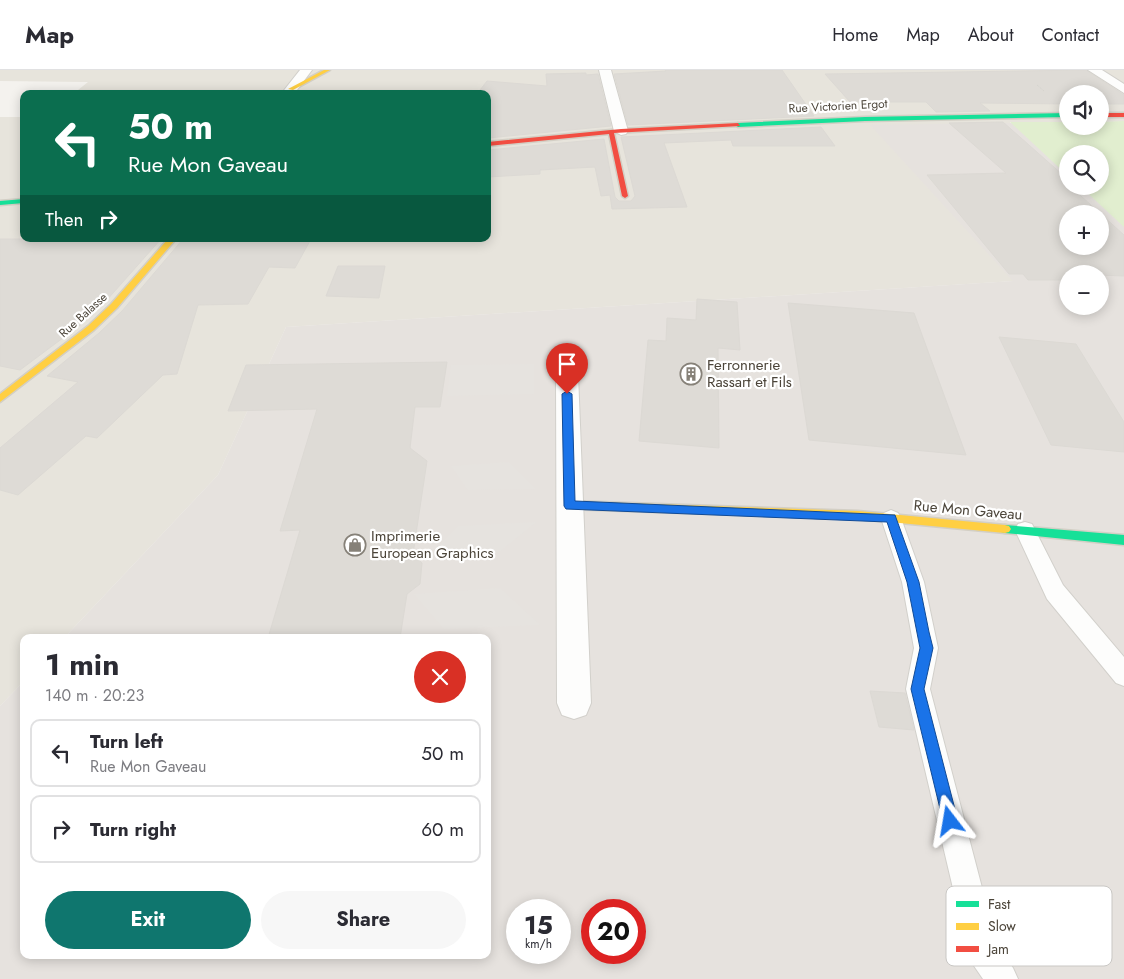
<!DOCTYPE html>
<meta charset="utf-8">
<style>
:root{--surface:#fff;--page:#f7f7f7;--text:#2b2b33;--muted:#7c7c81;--line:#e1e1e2;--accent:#0f766e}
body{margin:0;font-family:Jost,sans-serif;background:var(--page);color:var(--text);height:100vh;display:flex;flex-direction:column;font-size:19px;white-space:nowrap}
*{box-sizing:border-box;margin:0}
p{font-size:16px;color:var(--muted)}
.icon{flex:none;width:28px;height:28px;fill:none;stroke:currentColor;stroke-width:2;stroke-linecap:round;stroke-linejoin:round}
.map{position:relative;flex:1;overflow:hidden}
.drawer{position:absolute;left:20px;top:564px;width:471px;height:325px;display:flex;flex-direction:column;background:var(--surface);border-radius:10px;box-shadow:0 2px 12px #0003}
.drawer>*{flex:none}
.guide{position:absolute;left:20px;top:20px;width:471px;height:152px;border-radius:10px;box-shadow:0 2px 12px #0003;background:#0b6e4f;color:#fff;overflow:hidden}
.fabs{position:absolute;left:1059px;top:15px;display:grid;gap:10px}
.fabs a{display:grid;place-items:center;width:50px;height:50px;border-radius:50%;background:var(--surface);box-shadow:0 2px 12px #0003;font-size:25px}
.speed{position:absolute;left:506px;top:829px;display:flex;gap:10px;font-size:25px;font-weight:700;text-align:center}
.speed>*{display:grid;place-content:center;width:65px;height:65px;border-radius:50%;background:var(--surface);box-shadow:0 2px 12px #0003;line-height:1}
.speed small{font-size:12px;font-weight:400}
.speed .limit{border:8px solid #d22;background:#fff;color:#111}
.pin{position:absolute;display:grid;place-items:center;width:42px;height:42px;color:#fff;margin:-51px -21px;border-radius:50% 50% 50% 0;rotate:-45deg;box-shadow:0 0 5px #0007}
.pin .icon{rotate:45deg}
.me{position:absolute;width:55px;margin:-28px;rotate:346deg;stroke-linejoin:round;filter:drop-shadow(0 0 4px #0008)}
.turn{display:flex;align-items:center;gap:18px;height:105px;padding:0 25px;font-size:22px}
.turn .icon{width:65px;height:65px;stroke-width:2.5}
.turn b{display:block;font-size:35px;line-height:42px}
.then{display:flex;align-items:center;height:48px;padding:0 25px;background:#0003;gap:10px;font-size:19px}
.round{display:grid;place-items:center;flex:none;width:52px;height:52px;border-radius:26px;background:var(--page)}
.overview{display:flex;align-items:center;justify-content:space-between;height:85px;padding:0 25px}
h1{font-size:30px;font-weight:700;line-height:38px}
.primary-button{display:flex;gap:10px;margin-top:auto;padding:10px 25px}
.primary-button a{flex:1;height:58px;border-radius:30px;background:var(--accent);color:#fff;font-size:20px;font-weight:700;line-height:58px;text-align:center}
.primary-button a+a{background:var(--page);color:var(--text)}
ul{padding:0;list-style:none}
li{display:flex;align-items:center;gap:15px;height:68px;margin:0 10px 8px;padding:0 15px;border:2px solid var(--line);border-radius:10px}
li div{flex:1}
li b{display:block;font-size:19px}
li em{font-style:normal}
header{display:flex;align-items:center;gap:30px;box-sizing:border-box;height:70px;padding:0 25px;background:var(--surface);border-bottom:1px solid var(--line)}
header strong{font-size:24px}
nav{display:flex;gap:28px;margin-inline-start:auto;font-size:18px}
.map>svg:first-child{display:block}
.residential{fill:#e7e4dc}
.industrial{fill:#e6e2de;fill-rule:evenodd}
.green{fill:#e1eecf}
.parking{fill:#e6e3df}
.building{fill:#dedbd6;stroke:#dcd9d4;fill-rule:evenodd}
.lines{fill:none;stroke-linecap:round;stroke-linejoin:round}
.lane-casing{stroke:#d2d0cb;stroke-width:2}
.street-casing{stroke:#d2d0cb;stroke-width:2}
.fast-casing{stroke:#d3cfc5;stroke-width:3}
.slow-casing{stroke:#d3cfc5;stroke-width:3}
.jam-casing{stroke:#d3cfc5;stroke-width:3}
.path{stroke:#d3d2cc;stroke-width:1;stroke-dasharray:1 1;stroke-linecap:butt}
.lane{fill:#fdfdfc;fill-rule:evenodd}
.street{fill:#fdfdfc;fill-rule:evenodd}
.fast{fill:#16e098;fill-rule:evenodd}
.slow{fill:#ffcf43;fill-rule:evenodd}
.jam{fill:#f24e42;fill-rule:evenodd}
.route{fill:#1a73e8;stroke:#114b97}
.labels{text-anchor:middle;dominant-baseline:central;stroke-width:4.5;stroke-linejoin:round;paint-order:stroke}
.far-street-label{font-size:12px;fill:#4b4439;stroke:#fff}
.poi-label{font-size:15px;fill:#4b4439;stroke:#fff;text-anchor:start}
.street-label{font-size:15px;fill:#4b4439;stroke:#fff}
.key{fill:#fff;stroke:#c9c7c4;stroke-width:1}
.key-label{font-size:14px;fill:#4b4439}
</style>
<header>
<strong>Map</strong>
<nav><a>Home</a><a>Map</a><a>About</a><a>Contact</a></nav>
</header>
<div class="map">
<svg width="1124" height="909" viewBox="0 0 1124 909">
<rect width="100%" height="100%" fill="#f4f2ee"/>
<!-- residential -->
<path class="residential" d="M0,0h1124v51l-24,1v-28h-32l-1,28h-57l4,159 -728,46 -68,148 -153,162 -41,1v43l-24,25v-589h24v122h464v-145h-415l15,-12 -88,-1z"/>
<!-- industrial -->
<path class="industrial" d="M1124,51v858h-1124v-273l24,-25v274h464v-317l-423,-1 153,-162 68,-148 727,-46 -143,-156 197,-3 1,4h32v-4zM1068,84h32v32h-32zM1068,144h32v32h-32zM1068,204h32v32h-32zM518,840h42v42h-42zM592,840h43v42h-43z"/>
<!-- green -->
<path class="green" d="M1124,51v106l-44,-41h20v-32h-32l-1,21 -57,-53h57l1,4h32v-4z"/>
<!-- parking -->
<path class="parking" d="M534,294v30l-87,2 4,-31z
M508,392l27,27 -67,1 -17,-24z
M536,452l-37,30 -69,3 29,-29z
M500,518l40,37 -96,4 -30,-35z"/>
<!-- building -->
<path class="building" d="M665,0h117l32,46 -186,9 -14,-51 52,-3z
M1086,0l38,25v9h-24v-10h-32v10l-88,-1 10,8 -54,1 -10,-10h-76l-25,-28z
M586,3v2l12,-1 13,52 -123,12v-44h-11l10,-13 60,5 -1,-12z
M1003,52l61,54h-5l9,8v2h2l54,49v41l-56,-2v6h-40l-5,-6h-14l-82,-99 79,-2 -57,-50zM1068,144h32v32h-32z
M821,57l14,19h-102l-2,-6 -67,3 23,64 -75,2 -2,-14 -9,1 -6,-29 -55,3v4l-52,3v-27l116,-11 11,58 4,4h12l4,-5 -14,-59z
M0,169h161l-55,62 -23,22 -63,47 -20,-4z
M183,169h128l-16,29 -26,-1 -21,37 -50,1 -21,69 -14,1 -66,63 -11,-2 -68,59 -18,-5v-42l78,-66 -31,-6 52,-43 23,-22z
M338,196h47l-6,32 -53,-2z
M697,229l40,3 3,48 -22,-2 1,100 -80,-7 9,-101 18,1 1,-23 29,2z
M788,233l126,10 52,142 -157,-15z
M999,267l77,7 48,78v30l-73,-7z
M447,292l-7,45h-25l-5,41 17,13 -14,93 9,9 -2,21 -13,10 -7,44h-132l32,-108 -20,1 37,-122 -89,2 18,-46z
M870,621l35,2 9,37 -35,-3z"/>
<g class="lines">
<!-- lane casing -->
<g class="lane-casing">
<path id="lane" d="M891,440l7,3 3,5 23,64 14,66 -8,41 67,256 16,23 5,11h-35l-11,-16 -4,-11 -62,-263 8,-41 -12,-66 -21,-64 3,-5z
M1025,452l7,2 31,61 61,72v29l-8,-3 -69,-84 -32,-69 3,-6z"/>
</g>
<!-- street casing -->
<g class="street-casing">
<path id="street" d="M300,0h12l-18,24h-13z
M599,0h12l17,61 -2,3 -5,1 -7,-4z
M1088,0h14l22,14v9z
M567,297l8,2 3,5 13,329 -5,12 -12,4 -12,-4 -5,-12 -1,-329 3,-5z"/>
</g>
<!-- fast casing -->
<g class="fast-casing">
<path id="fast" d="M1068,43v4l-203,4 -127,6 -3,-2 3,-2 127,-6z
M24,129v4l-24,2v-4z
M1005,455l119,10v10l-119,-12 -4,-1 -2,-3 2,-3z"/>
</g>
<!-- slow casing -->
<g class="slow-casing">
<path id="slow" d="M324,0h6l-37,20 -5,-1z
M168,169h8l-59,69 -23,22 -94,72v-8l88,-68 23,-22z
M570,431l288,10 147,14 4,1 2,3 -2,3 -4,1 -147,-14 -288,-10 -5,-4z"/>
</g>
<!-- jam casing -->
<g class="jam-casing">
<path id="jam" d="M1100,43h24v4h-24z
M738,53l2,3 -126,7 14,63 -3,2 -3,-2 -13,-62 -121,12v-4l133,-13z"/>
</g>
<!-- path -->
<path class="path" d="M1037,15l7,6"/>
<!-- lane -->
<use href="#lane" class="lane"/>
<!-- street -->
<use href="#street" class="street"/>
<!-- fast -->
<use href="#fast" class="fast"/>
<!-- slow -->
<use href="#slow" class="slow"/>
<!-- jam -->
<use href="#jam" class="jam"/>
</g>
<!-- route -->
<path class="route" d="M567,321l5,3 3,107 320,14 24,67 10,50 4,16 -9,41 34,132 -2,5 -6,2 -5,-2 -2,-5 -32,-132 9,-41 -13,-66 -20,-60 -321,-13 -2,-3 -2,-112z"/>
<!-- icons -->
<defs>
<g id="building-ring" transform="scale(1.125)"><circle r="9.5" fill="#fff" stroke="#868178" stroke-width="1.5"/><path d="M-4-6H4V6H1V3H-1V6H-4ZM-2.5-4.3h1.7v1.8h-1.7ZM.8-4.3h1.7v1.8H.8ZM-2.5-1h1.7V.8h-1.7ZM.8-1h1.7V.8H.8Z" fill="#868178"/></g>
<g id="shop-ring" transform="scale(1.125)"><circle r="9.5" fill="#fff" stroke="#868178" stroke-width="1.5"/><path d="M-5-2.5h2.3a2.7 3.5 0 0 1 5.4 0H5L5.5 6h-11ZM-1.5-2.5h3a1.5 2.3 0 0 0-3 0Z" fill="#868178"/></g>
</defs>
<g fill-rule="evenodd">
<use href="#building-ring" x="691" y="304"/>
<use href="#shop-ring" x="355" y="475"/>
</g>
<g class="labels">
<!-- far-street labels -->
<g class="far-street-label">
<text transform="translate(838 36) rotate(-3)">Rue Victorien Ergot</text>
<text transform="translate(83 245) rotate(-42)">Rue Balasse</text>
</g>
<!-- poi labels -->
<g class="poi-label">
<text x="707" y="295">Ferronnerie<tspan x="707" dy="17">Rassart et Fils</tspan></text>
<text x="371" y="466">Imprimerie<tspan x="371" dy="17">European Graphics</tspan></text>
</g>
<!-- street labels -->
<g class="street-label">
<text transform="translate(968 440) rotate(5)">Rue Mon Gaveau</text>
</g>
</g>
<!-- legend -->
<rect x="946" y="816" width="166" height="80" rx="8" class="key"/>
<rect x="956" y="831" width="23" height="6" fill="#16e098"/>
<rect x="956" y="853" width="23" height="7" fill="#ffcf43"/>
<rect x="956" y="876" width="23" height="6" fill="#f24e42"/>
<g class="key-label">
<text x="988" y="839">Fast</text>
<text x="988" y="861">Slow</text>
<text x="988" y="884">Jam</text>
</g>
</svg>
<div class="fabs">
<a><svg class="icon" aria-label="sound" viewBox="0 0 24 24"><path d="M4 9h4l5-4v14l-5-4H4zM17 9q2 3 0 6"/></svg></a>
<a><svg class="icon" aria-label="search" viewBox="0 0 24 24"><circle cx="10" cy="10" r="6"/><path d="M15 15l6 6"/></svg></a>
<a>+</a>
<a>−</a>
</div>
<div class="speed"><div>15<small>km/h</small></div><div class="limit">20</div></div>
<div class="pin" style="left:567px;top:324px;background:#d93025"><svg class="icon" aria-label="arrive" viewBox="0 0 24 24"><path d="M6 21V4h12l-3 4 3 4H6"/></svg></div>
<svg class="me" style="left:950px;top:751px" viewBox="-20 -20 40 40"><path d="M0-17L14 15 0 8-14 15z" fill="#1a73e8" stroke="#fff" stroke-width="4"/></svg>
<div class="guide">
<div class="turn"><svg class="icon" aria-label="left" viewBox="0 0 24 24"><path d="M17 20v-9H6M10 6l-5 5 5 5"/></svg><div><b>50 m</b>Rue Mon Gaveau</div></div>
<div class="then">Then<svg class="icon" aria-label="right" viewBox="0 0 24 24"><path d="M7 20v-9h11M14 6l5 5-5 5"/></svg></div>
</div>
<section class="drawer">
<div class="overview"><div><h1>1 min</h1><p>140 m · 20:23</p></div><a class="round" style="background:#d93025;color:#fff"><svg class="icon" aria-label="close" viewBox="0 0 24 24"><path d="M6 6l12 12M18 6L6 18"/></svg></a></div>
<ul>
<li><svg class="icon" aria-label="left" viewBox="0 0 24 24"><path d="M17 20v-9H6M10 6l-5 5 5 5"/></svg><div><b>Turn left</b><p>Rue Mon Gaveau</p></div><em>50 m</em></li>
<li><svg class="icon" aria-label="right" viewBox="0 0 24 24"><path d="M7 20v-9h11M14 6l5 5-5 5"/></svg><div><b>Turn right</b></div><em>60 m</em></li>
</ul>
<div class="primary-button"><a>Exit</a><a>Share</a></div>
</section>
</div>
